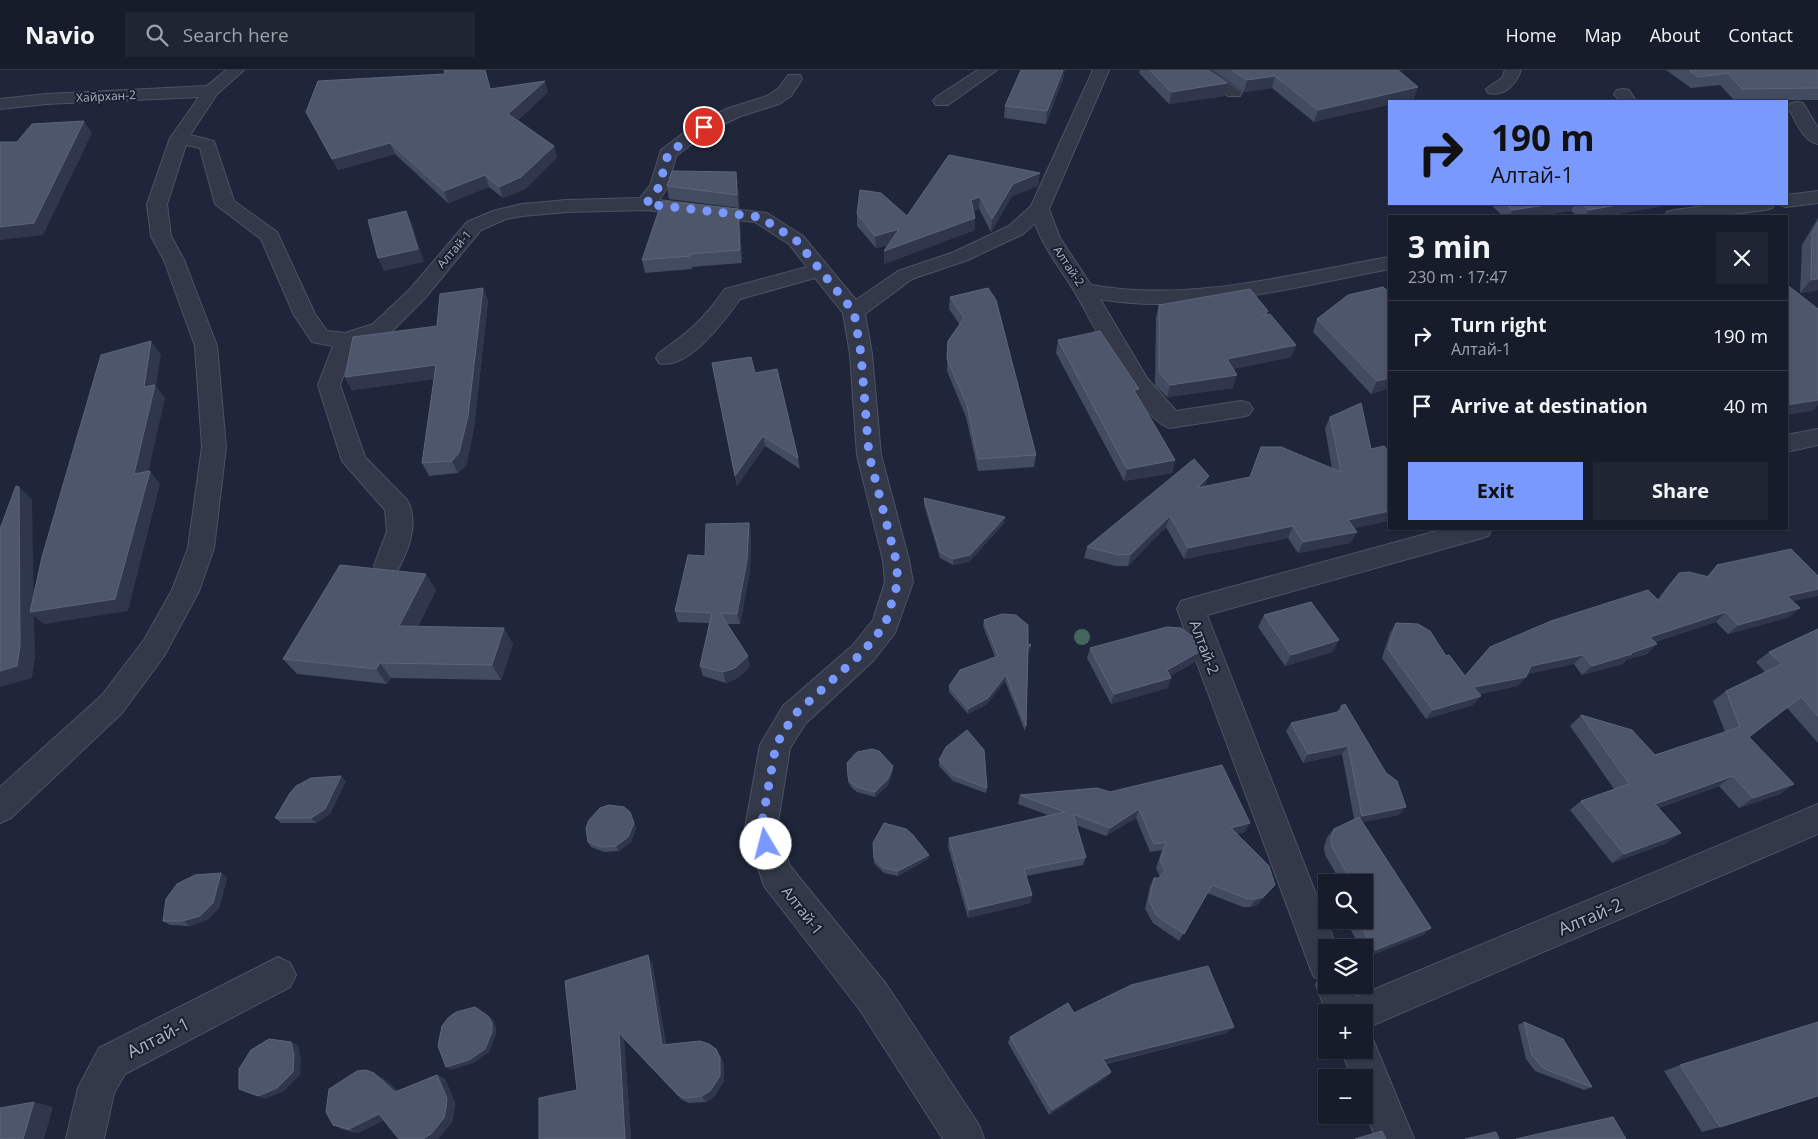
<!DOCTYPE html>
<meta charset="utf-8">
<style>
:root{--surface:#171c2b;--page:#202533;--text:#f1f3f6;--muted:#9ea1a9;--line:#363a47;--accent:#7a99fe}
body{margin:0;font-family:"Open Sans",sans-serif;background:var(--page);color:var(--text);height:100vh;display:flex;flex-direction:column;font-size:19px;white-space:nowrap}
*{box-sizing:border-box;margin:0}
p{font-size:16px;color:var(--muted)}
.icon{flex:none;width:28px;height:28px;fill:none;stroke:currentColor;stroke-width:2;stroke-linecap:round;stroke-linejoin:round}
.map{position:relative;flex:1;overflow:hidden}
.drawer{position:absolute;left:1388px;top:145px;width:400px;height:315px;display:flex;flex-direction:column;background:var(--surface);border-radius:0px;box-shadow:0 1px 4px #0004,0 0 0 1px var(--line)}
.drawer>*{flex:none}
.top-card{position:absolute;left:1388px;top:30px;width:400px;height:105px;border-radius:0px;box-shadow:0 1px 4px #0004,0 0 0 1px var(--line);background:#7a99fe;color:#111;overflow:hidden}
.buttons{position:absolute;left:1318px;top:804px;display:grid;gap:10px}
.buttons a{display:grid;place-items:center;width:55px;height:55px;border-radius:0px;background:var(--surface);box-shadow:0 1px 4px #0004,0 0 0 1px var(--line);font-size:25px}
.pin{position:absolute;display:grid;place-items:center;width:42px;height:42px;color:#fff;margin:-21px;border:2px solid #fff;border-radius:50%;box-shadow:0 1px 5px #0007}
.me{position:absolute;width:55px;margin:-28px;rotate:352deg;stroke-linejoin:round;filter:drop-shadow(0 0 4px #0008)}
.turn{display:flex;align-items:center;gap:18px;height:105px;padding:0 20px;font-size:22px}
.turn .icon{width:65px;height:65px;stroke-width:2.5}
.turn b{display:block;font-size:35px;line-height:42px}
.round{display:grid;place-items:center;flex:none;width:52px;height:52px;border-radius:0px;background:var(--page)}
.head{display:flex;align-items:center;justify-content:space-between;height:85px;padding:0 20px}
h1{font-size:30px;font-weight:700;line-height:38px}
.cta{display:flex;gap:10px;margin-top:auto;padding:10px 20px}
.cta a{flex:1;height:58px;border-radius:0px;background:var(--accent);color:#111;font-size:20px;font-weight:700;line-height:58px;text-align:center}
.cta a+a{background:var(--page);color:var(--text)}
ul{padding:0;list-style:none}
li{display:flex;align-items:center;gap:15px;height:70px;padding:0 20px;border-top:1px solid var(--line)}
li div{flex:1}
li b{display:block;font-size:19px}
li em{font-style:normal}
header{display:flex;align-items:center;gap:30px;box-sizing:border-box;height:70px;padding:0 25px;background:var(--surface);border-bottom:1px solid var(--line)}
header strong{font-size:24px}
nav{display:flex;gap:28px;margin-inline-start:auto;font-size:18px}
.search{width:350px;height:45px;background:var(--page);display:flex;align-items:center;gap:12px;box-sizing:border-box;padding:0 18px;border-radius:0px;color:var(--muted);font-size:19px}
.map>svg:first-child{display:block}
.lines{fill:none;stroke-linecap:round;stroke-linejoin:round}
.minor-casing{stroke:#4d5364;stroke-width:2}
.minor{fill:#333949;fill-rule:evenodd}
.tree{fill:#44655b}
.wall{fill:#434b61}
.shaded-wall{fill:#30374c}
.building{fill:#4e566c;stroke:#5d657a}
.route{stroke:#7a99fe;stroke-width:9;stroke-dasharray:0 16.2}
.labels{text-anchor:middle;dominant-baseline:central;stroke-width:4;stroke-linejoin:round;paint-order:stroke}
.far-street-label{font-size:12px;fill:#adb3c6;stroke:#181e2e}
.street-label{font-size:15px;fill:#adb3c6;stroke:#181e2e}
.near-street-label{font-size:18px;fill:#adb3c6;stroke:#181e2e}
</style>
<header>
<strong>Navio</strong>
<div class="search"><svg class="icon" aria-label="search" viewBox="0 0 24 24"><circle cx="10" cy="10" r="6"/><path d="M15 15l6 6"/></svg>Search here</div>
<nav><a>Home</a><a>Map</a><a>About</a><a>Contact</a></nav>
</header>
<div class="map">
<svg width="1818" height="1069" viewBox="0 0 1818 1069">
<rect width="100%" height="100%" fill="#1f2639"/>
<g class="lines">
<!-- minor casing -->
<g class="minor-casing">
<path id="minor" d="M226,0h18l-27,24 -27,41 24,6 20,60 43,31 38,82 12,17 18,2 28,-9 38,-36 56,-66 26,-11 29,-7 45,-4 73,-2 10,-12 11,-36 36,-27 32,-15 38,-12 12,-8 9,-13h12l2,4 -11,17 -12,8 -38,12 -32,15 -33,25 -8,31 -9,13 108,13 36,23 53,64 42,-29 56,-19 55,-26 22,-20 62,-136h16l-60,139 11,29 31,47c99,18 200,-11 298,-28v12c-89,17 -200,47 -289,30l47,79 29,33 65,-10 8,2 4,6 -4,6 -8,2 -71,11c-32,-9 -78,-108 -97,-139 -13,-21 -30,-42 -38,-66l-12,11 -55,26 -56,19 -47,35 7,40 9,101 28,105 4,22 -18,51 -22,28 -68,63 -15,24 -13,80 13,38 96,118 93,141 5,14h-41l-83,-129 -96,-124 -19,-58 15,-83 23,-39 70,-61 20,-25 12,-38 -2,-22 -26,-105 -7,-101 -7,-41 -28,-35 -75,21c-15,21 -52,72 -81,64l-3,-5 3,-5c30,-21 44,-33 66,-64l82,-22 -18,-23 -34,-22 -109,-12 -79,2 -45,4 -16,3 -25,11 -56,68 -36,36 -34,10 -15,41 25,72 42,43c13,23 1,52 -11,73l-9,3 -9,-3 -4,-7 13,-35 -2,-21 -43,-49 -24,-76 15,-39 -21,-4 -18,-27 -33,-76 -46,-35 -15,-56 -14,-3 -19,59 4,32 13,24 33,86 9,101 -12,101 -15,43 -35,65 -42,57 -111,105 -11,5v-36l102,-92 42,-55 28,-50 16,-42 14,-101 -7,-101 -31,-86 -13,-24 -4,-32 23,-66 29,-41 -153,7 -46,5v-10l46,-5 161,-8z
M978,0h19l-49,35h-12l-3,-4 3,-4z
M1189,0h20l33,22 -2,4h-12z
M1505,0h16c-5,14 -16,27 -33,23l-2,-4 16,-11z
M1623,19l6,1 7,11h-16l-6,-7 3,-4z
M1797,32l6,1 15,25v16c-15,-3 -23,-24 -30,-37l3,-4z
M1818,121v12l-32,4 -8,-3h8v-9z
M1723,134h52l-3,4 -7,2 -49,6h-52l3,-4 7,-2z
M1818,359v16l-32,7v-17z
M1444,459h48l-4,7 -9,3 -272,76 130,333h-11v37h26l4,12 462,-193v30l-454,195v-17h-38l-10,-27 3,-6 -5,-2 -5,-12 -132,-356 4,-8 10,-3z
M278,887l12,6 6,12 -6,12 -165,87 -11,19 -10,46h-38l12,-51 21,-40z
M1364,964l8,3 42,102h-38l-12,-30v-31h-12l-11,-28h23z"/>
</g>
<!-- minor -->
<use href="#minor" class="minor"/>
</g>
<!-- trees -->
<circle class="tree" cx="1082" cy="567" r="8"/>
<!-- wall -->
<path class="wall" d="M1140,0h67l20,13 -3,13 -55,8 -30,-31z
M1212,0h186l16,29 -9,2h-16l-75,21 -42,-34 -28,4z
M1666,0h152v30h-84l-14,-15 -29,3z
M1064,6l-18,48 -42,-6 1,-12z
M491,19l57,3 -30,28 36,26 3,11 -32,32 -22,9 -14,-11 -41,16 -53,-49 -57,16 -32,-58z
M736,102l2,13 1,23 -70,-9 -2,-13z
M1040,103l-2,13 -26,10 -21,36 -12,-23 -5,2 1,7v12l-91,34v-13l4,-6 -12,3 -19,-22v-12l50,2z
M1490,134h184l-68,12h-28l-7,-5 -36,5h-32z
M1818,148v72l-18,3 2,-48z
M740,152l2,41 -50,4v2l-47,4 -3,-13z
M483,218l5,13 -14,127 -8,38 -8,7 -29,3 -7,-13 12,-84 -82,11 -7,-13 92,-51z
M988,218l48,167 -2,12 -56,4 -12,-54 -19,-46 1,-30 12,-16 -11,-16 1,-12z
M1389,222v96l-18,6 -58,-62 4,-13z
M1159,235l109,6 -1,4 29,30 -5,12 -58,12v19l-66,9 -12,-12 1,-68z
M1058,270l81,49 -2,6 38,65 -3,13 -48,8 -68,-128z
M712,293l43,10 43,85 2,11 -35,-23 -28,40z
M1330,347l24,111 3,4 -7,11 -52,10 -10,-15 -104,21 -18,-32 -38,39h-12l-32,-8 3,-11 119,-61 126,-17 -7,-41z
M924,428l80,25 -35,39 -16,3 -13,-7 -16,-53z
M749,453l2,11 -1,37 -10,53h-13l23,42 -12,12 -12,5 -23,-7 -3,-10 9,-43 -31,-1 -3,-11 30,-55z
M1717,495l101,11v19l-1,1 -24,5 7,7 -11,9 -61,17 -12,-12 -61,20 -8,12 -21,6 -3,4 -41,11 -8,-11 -47,10 -1,3 -8,9 -39,8 -6,11 -47,14 -44,-61 8,-25 6,-10 50,33 19,20 192,-76 13,-17 9,-10 28,3z
M436,520l-18,36 95,18 -12,36 -110,-2 -4,6 -90,-10 -14,-15z
M1264,545l75,25 -7,12 -47,14 -27,-39z
M984,550l44,25 3,-1 -1,6 -2,3 -2,73 -1,5 -20,-50 -18,23 -19,10 -19,-22v-6l46,-29 -12,-31z
M1818,559v114l-31,-35 -38,29 31,57 -41,14 -20,-22 -60,22 8,35 -55,20 -42,-53 11,-9 33,-12 -44,-63 11,-11 74,40 70,-23 -12,-31 13,-10 39,-19 -9,-10 13,-10z
M1090,578l105,14 -25,14 -2,12 -57,16 -24,-46z
M1341,636l58,109 -37,7 69,106 -8,7 -56,22 -3,-5v-4h-3l-16,-28h19v-38h-23l-16,-27 -1,-7 3,-11 7,-8 20,-10 -12,-65 -39,9 -17,-32 5,-8 45,-10z
M939,690l48,28 -1,5 -33,-12 -14,-15z
M893,701l-5,14 -13,12 -18,-5 -5,-4 -4,-6v-5z
M346,711l-16,33 -14,9h-35l-6,-5z
M1097,718l148,44 -8,2 31,59 -11,12 -7,2h-7l-36,-14 -28,48 -26,-18 -8,-14 5,-23 4,-8h5l1,-1 -4,-9 6,-18 -12,2 -14,-34 -30,18 -30,-11 10,32 -3,8 -57,11 6,19 -2,8 -62,15 -20,-71 1,-9 99,-23 -30,-11 2,-9z
M632,747l4,12 -5,13 -12,9 -15,1 -13,-5 -3,-5z
M873,773l56,12 -1,4 -30,17 -14,-3 -10,-10z
M221,803l6,5 -8,30 -12,12 -17,6 -20,-1 -7,-4z
M652,892l14,82 54,11 4,9v17l-10,16 -8,5 -17,1 -7,-3 -58,-61 7,100h-92l38,-49z
M1074,943l153,20 -121,31 5,8 -4,5 -58,38 -41,-72 2,-6z
M1524,952l68,65 -8,3 -41,-16 -8,-3 -9,-12 -8,-34z
M1680,995l40,62 -18,5 -38,-61z
M437,1005l8,4 10,24 -1,9 -2,10 -15,17h-37l-16,-19 -26,13 -16,-4 -9,-4 50,-47 15,13z"/>
<!-- shaded-wall -->
<path class="shaded-wall" d="M485,0l2,4 7,27 -4,-12z
M1063,0h2l-1,6 -18,48 1,-13z
M1275,6l-3,12 -28,4 3,-12z
M545,11l3,11 -36,34 -4,-12z
M1227,13l-3,13 -55,8 2,-12z
M1418,17l-4,12 -9,2h-16v4l-75,17 4,-12z
M84,51l8,12 -49,102 -43,5v-13z
M390,73l5,11 -57,16 -6,-11z
M554,76l3,11 -32,32 -22,9 -4,-11z
M736,102l2,13 1,23 -2,-13z
M1040,103l-2,13 -26,10 -21,36 1,-13 21,-35z
M485,105l4,12 -41,16 -4,-12z
M980,127l-1,12 -9,3 1,-12z
M1553,134h22l-4,7 -36,5h-26l3,-6z
M1622,134h52l-68,12h-21l4,-6z
M738,139l2,13 2,41 -2,-13z
M406,141l6,13 12,38 -40,9 -6,-13z
M975,148v12l-91,34v-13z
M899,159v12l-23,7 -1,-12z
M1818,209v11l-18,3 11,-13z
M483,218l5,13 -14,127 -8,38 -8,7 -6,-12z
M151,271l10,13 -5,32 9,12 -20,89 -11,-13 10,-87z
M1296,275l-5,12 -68,14 4,-12z
M436,295l7,13 -91,12 -7,-13z
M1237,305l-4,13 -66,9 3,-12z
M1389,308v10l-18,6 6,-13z
M1139,319l-3,13 -2,-12z
M1818,322v13l-5,6 -27,4v-10z
M763,366l2,10 -28,40 -2,-10z
M1175,390l-3,13 -48,8 3,-12z
M150,401l10,13 -32,127 -84,13 -10,-8 1,41 -3,21 -32,9v-16l19,-184 13,12 2,113z
M1209,406l-4,11 -8,1z
M1389,441v10l-47,10 6,-11z
M1170,446l-4,11 -38,39 3,-12z
M1005,447l-1,6 -35,39 -16,3v-6z
M749,453l2,11 -1,37 -10,53 -3,-10z
M1293,456l-5,12 -104,21 4,-11z
M1357,462l-7,11 -52,10 5,-11z
M426,504l10,16 -26,51 -11,-15z
M1818,519v6l-1,1 -41,9 11,-9z
M1800,538l-11,9 -61,17 10,-9z
M1726,542l-10,10 -76,25 10,-10z
M504,558l9,16 -12,36 -9,-15z
M1339,570l-7,12 -47,14 6,-11z
M1031,574l-1,6 -3,4 1,-6z
M1657,574l-10,10 -21,6 -3,4 -41,11 10,-9z
M1199,582l-4,10 -31,18 7,-2 -3,10 -57,16 3,-10 53,-24z
M1583,585l-9,9 -52,11 9,-9z
M748,586l2,10 -12,12 -12,5 -3,-11z
M380,593l11,15 -4,6 -11,-15z
M1006,605l-1,6 -18,23 -19,10v-5z
M1526,607l-8,9 -52,10 8,-9z
M1481,626l-8,9 -47,14 7,-9z
M1348,676l-6,8 -39,9 5,-9z
M893,696v5l-5,14 -13,12v-5z
M341,706l5,5 -16,33 -14,9 -5,-5z
M1733,706l-14,10 -76,28 12,-10z
M1794,714l-14,10 -41,14 14,-10z
M1406,737l-7,8 -44,9 7,-8z
M1139,739l-3,9 -30,18 4,-8z
M630,742l6,17 -5,13 -12,9 -3,-5z
M1250,753l-5,9 -19,4 5,-8z
M1681,763l-14,10 -55,20 12,-9z
M929,785l-1,4 -30,17v-5z
M221,803l6,5 -8,30 -12,12 -17,6 -7,-5z
M1275,815l-18,20 -7,2 6,-8z
M1032,825l-2,8 -62,15 1,-8z
M1431,858l-8,7 -56,22 8,-7z
M648,885l4,7 15,89 -5,-6z
M488,946l5,3 3,8v8l-7,17 -15,11 -23,7 -5,-3z
M1234,957l-7,6 -128,32 4,-6z
M619,963l5,6 7,100h-6z
M291,972l7,3 3,14 -1,16 -16,16 -19,8 -7,-3z
M716,979l8,15v17l-10,16 -8,5 -4,-6z
M1111,1002l-4,5 -58,38 3,-5z
M374,1003l9,5 21,19 -9,-5z
M437,1005l8,4 10,24 -1,9 -2,10 -13,16 -2,1h-14z
M34,1032l19,5 -9,32h-21z
M379,1044l9,4 -30,15 -9,-4z"/>
<!-- building -->
<path class="building" d="M444,0h41l5,19 55,-8 -37,33 46,32 -33,31 -22,10 -14,-12 -41,16 -54,-48 -58,16 -26,-47 12,-31 127,-7z
M1021,0h42l-16,41 -42,-5z
M1150,0h57l20,13 -56,9z
M1232,0h166l20,17 -100,23 -43,-34 -28,4z
M1689,0h129v18l-76,1 -14,-16 -30,4z
M84,51l-50,102 -34,4v-85h17l15,-18z
M949,85l91,18 -27,11 -21,35 -12,-22 -9,3 4,18 -91,33 15,-22 -24,7 -18,-22 3,-24 21,3 26,23z
M672,101l64,1 1,23 -70,-9z
M662,131l76,8 2,41 -50,4v2l-48,4z
M1506,134h47l-41,6z
M1582,134h40l-33,6z
M406,141l12,38 -40,9 -10,-38z
M1818,152v57l-7,1 1,-47z
M1786,214l32,25v83h-1l1,1v7l-32,5z
M1383,217l6,5v86l-12,3 -60,-62 31,-24z
M483,218l-15,128 -9,37 -7,8 -30,2 14,-98 -91,12 8,-40 84,-11 3,-32z
M988,218l8,12 40,155 -58,4 -11,-54 -20,-46 1,-18 16,-23 -14,-21z
M1250,219l18,22 -5,5 7,-2 26,31 -69,14 10,16 -67,10 -11,-13v-67z
M1100,261l39,58 -5,1 41,70 -48,9 -69,-129z
M151,271l-7,46 11,-2 -21,89 16,-3 -35,128 -85,13 12,-55 59,-202z
M751,287l4,16 22,-4 21,89 -35,-22 -28,40 -23,-113z
M1361,333l10,46 13,-3 5,6v59l-41,9 9,12 -54,10 -10,-16 -105,22 -18,-32 -39,38 -12,1 -32,-8 107,-88 15,17 -12,12 53,-11 11,-30h20l60,25 -11,-55z
M16,416l3,1 1,158 -3,21 -17,5v-142z
M924,428l81,19 -35,38 -17,4 -13,-7z
M749,453l-2,37 -10,54 -17,-1 28,43 -13,12 -12,4 -23,-6 12,-53 -37,-2 13,-56 17,1 1,-32z
M1791,479l27,27v13l-31,7 13,12 -62,17 -12,-13 -76,25 7,7 -26,9 1,1 -40,12 -9,-11 -52,11 -5,11 -52,10 7,9 -48,14 -45,-61 8,-26 22,1 12,7 16,25 3,-1 16,21 25,-29 61,-26 97,-31 11,11 20,-28 10,-1 20,5 8,-12z
M340,495l86,9 -27,52 105,2 -12,37 -112,-2 -4,6 -93,-10z
M1311,532l28,38 -48,15 -27,-40z
M1002,544l14,1 12,10v20l3,-1 -3,4 -2,78 -20,-51 -18,23 -20,11 -19,-23 11,-16 38,-14 -14,-36z
M1167,557l14,1 12,9 6,15 -32,18 4,8 -57,16 -24,-46z
M1818,559v87l-17,-19 -52,40 45,47 -41,14 -20,-22 -78,28 26,29 -57,21 -43,-53 48,-17 -48,-69 51,15 23,25 85,-28 -14,-36 56,-27 -13,-12z
M1345,634l41,69 11,8 9,26 -44,9 -14,-70 -40,8 -17,-31 51,-12 -1,-5z
M967,660l17,20 3,38 -34,-13 -14,-15 7,-13z
M872,679l7,2 14,15 -5,13 -13,13 -18,-5 -6,-4 -3,-6 -1,-14 10,-11z
M1222,695l28,58 -19,5 38,38 6,19 -12,12 -7,2h-8l-36,-14 -28,49 -27,-18 -8,-15 5,-23h5l6,-7 -5,-11 6,-18 -12,2 -15,-35 -29,19 -37,-14 13,43 -62,12 8,26 -63,15 -20,-72 116,-26 -45,-17 77,-7 13,4z
M341,706l-16,33 -14,9h-36l15,-25 6,-7 15,-8z
M609,735l15,2 6,5 4,11 -6,14 -12,9 -15,1 -13,-5 -2,-14 3,-8 11,-12z
M1359,747l72,111 -56,22 -18,-30h7v-38h-12l-20,-35 -1,-8 3,-10z
M884,753l22,6 6,5 17,21 -31,16 -15,-3 -9,-10 -1,-15z
M221,803l-8,30 -13,13 -17,5h-20l3,-22 11,-15 18,-9z
M648,885l14,90 38,-4 9,3 7,5 4,9v18l-10,15 -8,5 -17,2 -7,-3 -59,-62 6,106h-86v-41l38,-8 -12,-109z
M1208,896l26,61 -131,32 8,13 -59,38 -42,-73 58,-34 6,10 57,-28z
M475,937l13,9 4,7v9l-7,17 -16,11 -23,7 -8,-21 4,-20 6,-8 8,-6z
M1524,952l39,17 29,48 -42,-16 -8,-4 -10,-12z
M1818,952v74l-98,31 -40,-62z
M269,969l22,3 3,13 -1,17 -16,16 -19,8 -19,-7v-20l12,-19z
M366,1000l8,3 21,19 42,-17 10,23 -1,10 -2,10 -13,16 -8,5h-23l-3,-2 -18,-23 -30,15 -16,-4 -7,-13 3,-23 28,-18z
M34,1032l-11,37h-23v-31z
M1613,1047l13,22h-110z
M1382,1061l4,8h-31z
M1496,1062l3,7h-34z"/>
<g class="lines">
<!-- route -->
<path class="route" d="M704,57l-36,27 -9,33 -13,17 114,13 36,23 58,72 7,42 8,101 27,105 2,22 -13,43 -23,28 -68,62 -18,30 -15,83 5,16"/>
</g>
<g class="labels">
<!-- far-street labels -->
<g class="far-street-label">
<text transform="translate(106 26) rotate(-3)">Хайрхан-2</text>
<text transform="translate(454 179) rotate(-49)">Алтай-1</text>
<text transform="translate(1069 196) rotate(56)">Алтай-2</text>
</g>
<!-- street labels -->
<g class="street-label">
<text transform="translate(1205 577) rotate(69)">Алтай-2</text>
<text transform="translate(803 840) rotate(52)">Алтай-1</text>
</g>
<!-- near-street labels -->
<g class="near-street-label">
<text transform="translate(1590 846) rotate(-23)">Алтай-2</text>
<text transform="translate(158 967) rotate(-27)">Алтай-1</text>
</g>
</g>
</svg>
<div class="buttons">
<a><svg class="icon" aria-label="search" viewBox="0 0 24 24"><circle cx="10" cy="10" r="6"/><path d="M15 15l6 6"/></svg></a>
<a><svg class="icon" aria-label="layers" viewBox="0 0 24 24"><path d="M12 4l9 5-9 5-9-5zM3 14l9 5 9-5"/></svg></a>
<a>+</a>
<a>−</a>
</div>
<div class="pin" style="left:704px;top:57px;background:#d93025"><svg class="icon" aria-label="arrive" viewBox="0 0 24 24"><path d="M6 21V4h12l-3 4 3 4H6"/></svg></div>
<svg class="me" style="left:766px;top:774px" viewBox="-20 -20 40 40"><circle r="19" fill="#fff"/><path d="M0-13L10 11 0 6-10 11z" fill="#7a99fe"/></svg>
<div class="top-card">
<div class="turn"><svg class="icon" aria-label="right" viewBox="0 0 24 24"><path d="M7 20v-9h11M14 6l5 5-5 5"/></svg><div><b>190 m</b>Алтай-1</div></div>
</div>
<section class="drawer">
<div class="head"><div><h1>3 min</h1><p>230 m · 17:47</p></div><a class="round"><svg class="icon" aria-label="close" viewBox="0 0 24 24"><path d="M6 6l12 12M18 6L6 18"/></svg></a></div>
<ul>
<li><svg class="icon" aria-label="right" viewBox="0 0 24 24"><path d="M7 20v-9h11M14 6l5 5-5 5"/></svg><div><b>Turn right</b><p>Алтай-1</p></div><em>190 m</em></li>
<li><svg class="icon" aria-label="arrive" viewBox="0 0 24 24"><path d="M6 21V4h12l-3 4 3 4H6"/></svg><div><b>Arrive at destination</b></div><em>40 m</em></li>
</ul>
<div class="cta"><a>Exit</a><a>Share</a></div>
</section>
</div>
